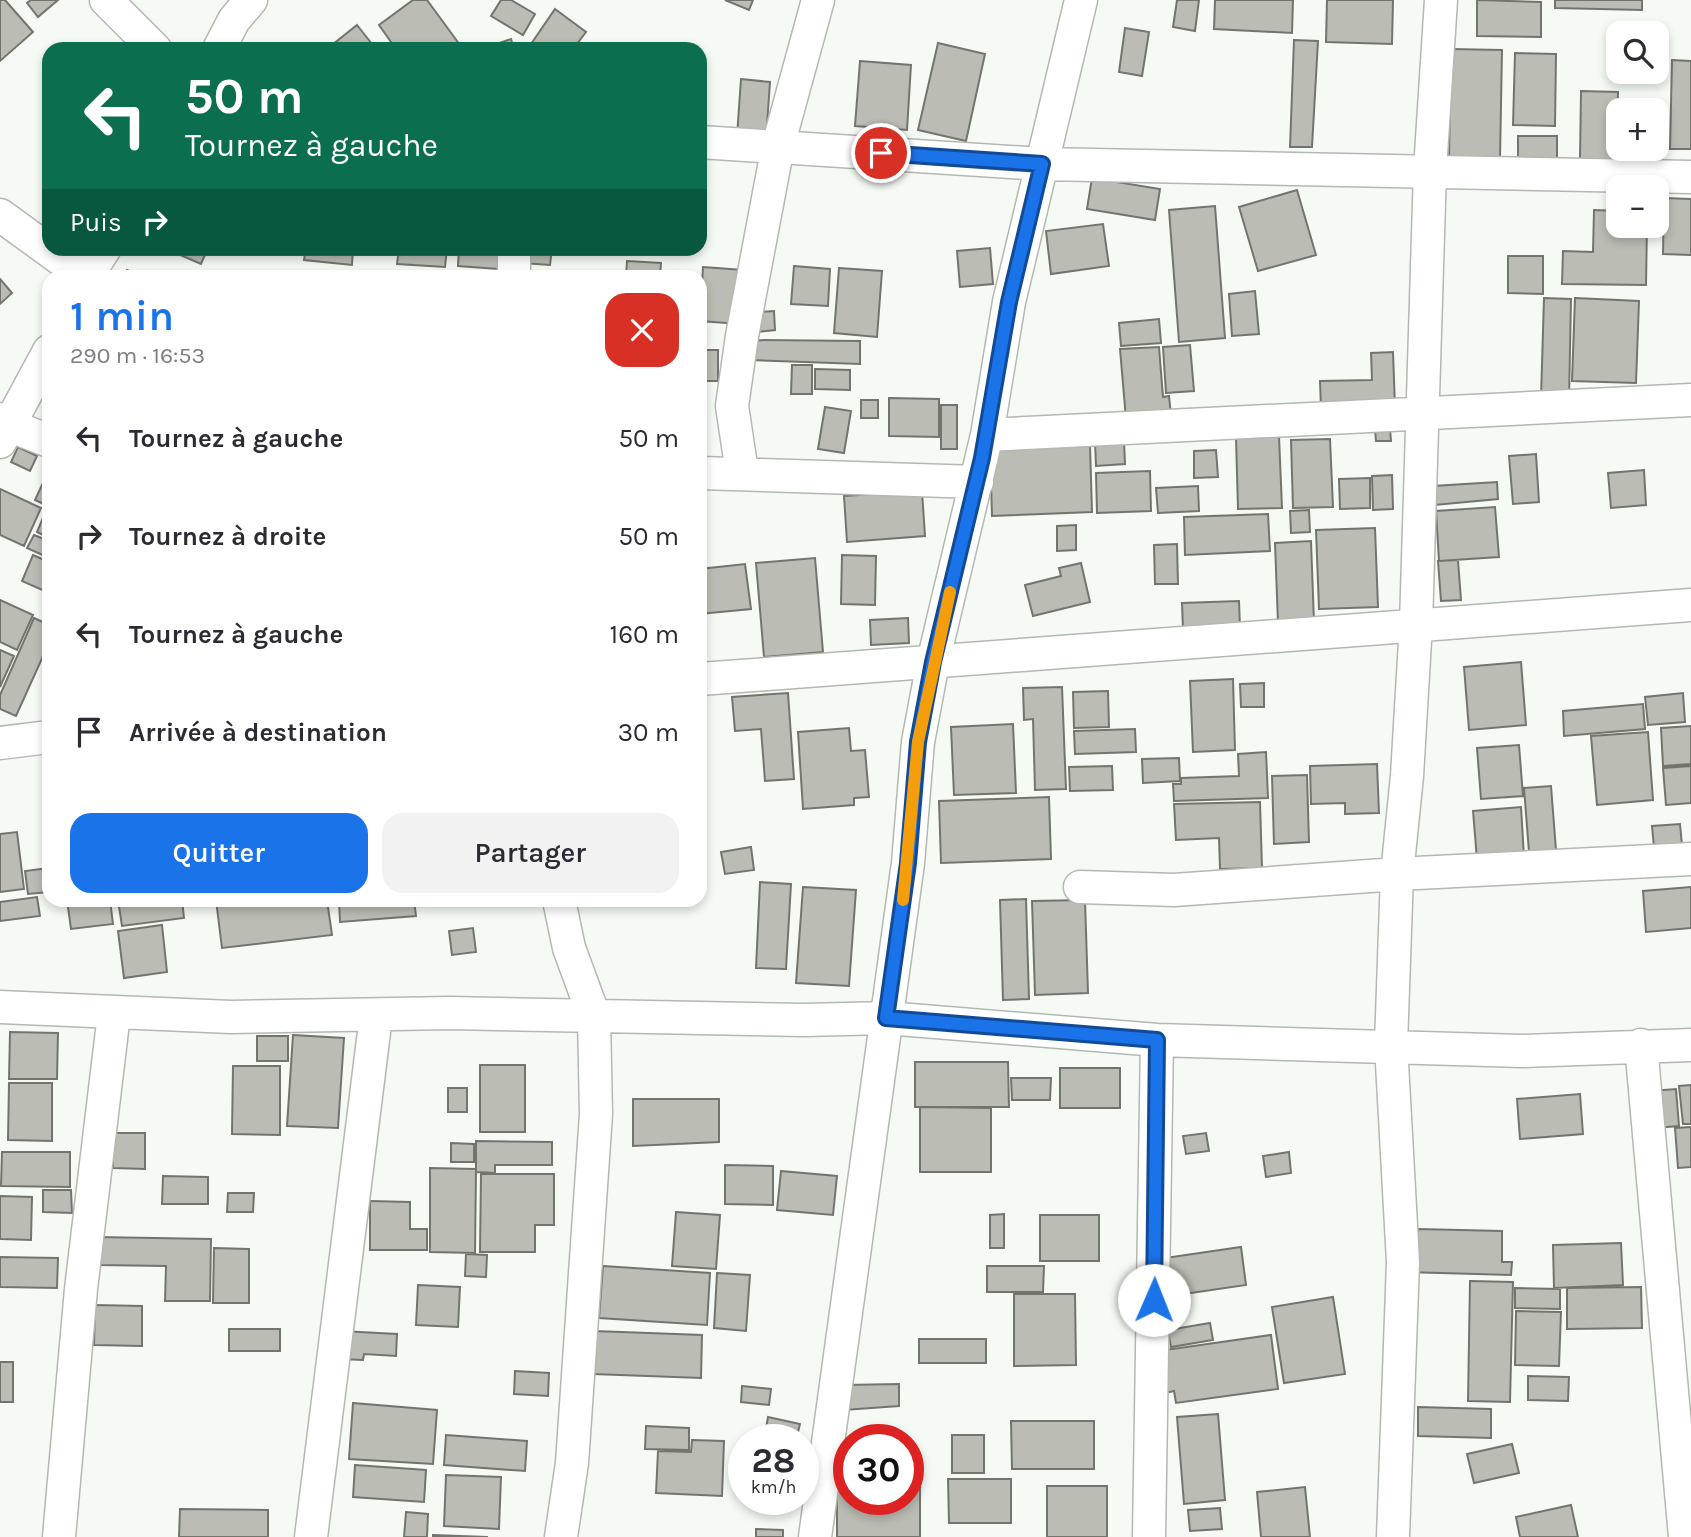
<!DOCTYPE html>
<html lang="fr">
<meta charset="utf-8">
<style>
:root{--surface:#fff;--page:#f2f2f3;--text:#2b2b33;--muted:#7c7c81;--accent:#1a73e8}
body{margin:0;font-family:Karla,sans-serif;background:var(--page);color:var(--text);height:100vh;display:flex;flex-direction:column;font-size:26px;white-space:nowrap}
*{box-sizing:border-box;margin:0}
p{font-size:23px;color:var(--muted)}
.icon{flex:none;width:38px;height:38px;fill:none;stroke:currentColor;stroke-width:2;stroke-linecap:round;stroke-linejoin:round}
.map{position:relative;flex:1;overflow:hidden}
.side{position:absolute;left:42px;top:270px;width:665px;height:637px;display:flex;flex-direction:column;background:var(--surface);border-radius:21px;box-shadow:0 4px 10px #0003}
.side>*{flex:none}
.top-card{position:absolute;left:42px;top:42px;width:665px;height:214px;border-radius:21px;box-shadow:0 4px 10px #0003;background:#0b6e4f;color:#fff;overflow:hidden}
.fabs{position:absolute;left:1606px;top:21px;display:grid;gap:14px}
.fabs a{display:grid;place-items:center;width:63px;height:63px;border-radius:14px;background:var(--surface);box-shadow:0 4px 10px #0003;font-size:35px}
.speed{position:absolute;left:728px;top:1424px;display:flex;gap:14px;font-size:35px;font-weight:700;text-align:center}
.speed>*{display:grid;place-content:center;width:91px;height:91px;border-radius:50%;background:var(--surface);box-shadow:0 4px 10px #0003;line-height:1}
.speed small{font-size:18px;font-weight:400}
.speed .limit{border:10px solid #d22;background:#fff;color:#111}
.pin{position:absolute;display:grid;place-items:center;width:60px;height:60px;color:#fff;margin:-30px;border:4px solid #fff;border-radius:50%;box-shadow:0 2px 7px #0007}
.me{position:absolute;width:77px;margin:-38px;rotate:1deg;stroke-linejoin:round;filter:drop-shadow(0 0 5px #0008)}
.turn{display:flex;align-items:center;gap:24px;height:147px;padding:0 28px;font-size:32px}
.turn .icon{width:91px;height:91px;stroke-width:2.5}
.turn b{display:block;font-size:49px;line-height:60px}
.then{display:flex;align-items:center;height:66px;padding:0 28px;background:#0003;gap:14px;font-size:26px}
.round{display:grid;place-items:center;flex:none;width:74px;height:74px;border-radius:21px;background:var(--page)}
.overview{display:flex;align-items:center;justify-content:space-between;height:119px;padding:0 28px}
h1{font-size:42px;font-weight:600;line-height:52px;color:var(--accent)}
.button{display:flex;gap:14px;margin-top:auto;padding:14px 28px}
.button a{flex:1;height:80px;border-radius:21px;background:var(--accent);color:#fff;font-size:28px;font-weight:600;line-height:80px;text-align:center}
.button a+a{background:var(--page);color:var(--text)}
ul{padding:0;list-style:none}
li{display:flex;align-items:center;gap:21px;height:98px;padding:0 28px}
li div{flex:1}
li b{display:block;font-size:26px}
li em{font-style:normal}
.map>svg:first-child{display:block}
.building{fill:#bbbdb4;stroke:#73756d;stroke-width:2}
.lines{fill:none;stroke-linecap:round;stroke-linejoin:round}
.minor-casing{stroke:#b3b8b1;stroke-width:35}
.minor{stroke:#fff;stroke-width:32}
.route-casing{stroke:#114b97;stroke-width:18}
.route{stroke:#1a73e8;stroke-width:12}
.slow{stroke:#f59e0b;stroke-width:12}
</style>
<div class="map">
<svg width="1691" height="1537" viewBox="0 0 1691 1537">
<rect width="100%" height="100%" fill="#f5fbf4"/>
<!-- building -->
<path class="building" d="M0,0h5l28,32 -33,29z
M31,0h27l-20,17 -11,-14z
M413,0h14l33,45 -5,4h-59l-17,-24z
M501,0h10l24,14 -12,21 -32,-19z
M725,0h28l-4,10z
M1177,0h22l-4,31 -22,-4z
M1215,0h78l-1,33 -78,-4z
M1327,0h66l-1,44 -66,-2z
M1477,0l64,2v35l-64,-1z
M1555,0h87v10l-87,-2z
M555,9l31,23 -13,17h-36l-6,-5z
M357,25l19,24h-41l-3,-4z
M1125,28l24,4 -7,44 -23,-4z
M511,39l3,10h-32z
M1294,40l24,1 -6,106h-22z
M938,43l47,11 -19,87 -48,-11z
M599,45l48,3v1h-49z
M1451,49l51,1 -2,109 -51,-1z
M1515,53l41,1 -1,72 -42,-1z
M1672,60l19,1v88h-21z
M860,61l51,4 -4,65 -52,-4z
M741,79l29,3 -4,57 -29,-3z
M1581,91l37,1 -1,67h-37z
M1518,136h39v26l-39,-1z
M1092,178l68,11 -5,31 -68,-11z
M1297,190l19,65 -58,16 -19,-64z
M1664,198l27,1v56l-28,-1z
M1215,206l10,132 -46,4 -10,-132z
M1594,210l25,1v15h28l-1,59 -84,-1 1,-33 30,1z
M1103,224l6,42 -58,8 -5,-43z
M164,248h44l-7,16z
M306,248h47l-1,17 -48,-5z
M399,248h48l-2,19 -48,-3z
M459,248h40l-1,21 -40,-3z
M523,248h29l-2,17 -28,-2z
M990,248l3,36 -33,3 -3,-36z
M1508,256h35v38l-35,-1z
M627,261l34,2 -1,13h-34z
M794,266l36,3 -2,37 -37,-2z
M703,267l40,3 -4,54 -39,-3z
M839,268l43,3 -5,66 -43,-4z
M127,270l14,6h-17z
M0,279l12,14 -12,11z
M1255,291l4,43 -27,2 -3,-42z
M1544,298l27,1 -2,100 -28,-1z
M1575,298l64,3 -3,82 -64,-2z
M774,311l1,19 -18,2 -2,-20z
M1159,319l2,24 -40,3 -2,-23z
M749,340l111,1v23l-111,-4z
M1190,345l4,46 -28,2 -3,-46z
M1159,347l4,50 6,-1 2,19 -45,4 -6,-70z
M700,350h18v31h-18z
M1393,352l2,55 -74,2 -1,-28 52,-1 -1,-27z
M792,365h20v29h-21z
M815,369l35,1v20l-35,-1z
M889,398l50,1v38l-50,-1z
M861,400h17v18h-17z
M941,405h16v44h-16z
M825,407l26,4 -7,42 -26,-4z
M1390,429l1,12h-15l-1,-11z
M1279,436l3,72 -44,1 -2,-71z
M1330,439l3,68 -40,1 -2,-68z
M1124,441l1,23 -29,2 -1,-24z
M1090,445l2,67 -100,4 -2,-67z
M18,447l19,9 -7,15 -19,-9z
M1216,450l2,27 -24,1v-27z
M1536,454l3,48 -26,2 -4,-48z
M49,470v68l-12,-6 11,-26 -13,-6z
M1644,470l2,35 -35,3 -3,-35z
M1150,471l1,40 -54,2 -1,-40z
M1392,475l1,34 -20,1 -1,-34z
M1370,478v30l-30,1 -1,-30z
M1497,482l1,17 -63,6 -2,-19z
M1198,486l1,25 -41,2 -2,-25z
M0,489l41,19 -17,38 -24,-11z
M922,491l3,45 -78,6 -3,-46z
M1495,507l4,50 -60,4 -3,-50z
M1309,510l1,22 -19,1 -1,-22z
M1268,514l2,37 -85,4 -1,-38z
M1076,525v25l-19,1v-25z
M1375,528l3,79 -59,2 -3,-79z
M34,535l15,6v17l-22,-10z
M1311,541l3,81 -36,1 -3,-80z
M1177,544l1,40h-23l-1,-39z
M33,555l16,7v31l-27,-12z
M842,555l34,1 -1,49 -34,-1z
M815,558l8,94 -59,5 -8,-94z
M1458,560l3,40 -20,1 -3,-40z
M1081,563l9,39 -57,14 -8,-31 36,-9 -2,-8z
M745,564l6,45 -51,5v-45z
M0,600l33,15 -16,35 -17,-8z
M1239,601l1,27 -57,2 -1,-27z
M34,618l15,7v18l-33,73 -16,-7v-14z
M908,618l1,25 -38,2 -1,-25z
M0,650l14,6 -14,31z
M1521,662l5,63 -57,5 -5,-63z
M1233,679l2,71 -42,2 -3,-71z
M1264,683v24h-23l-1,-23z
M1062,687l4,102 -31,1 -2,-71 -9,1 -1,-32z
M1108,691l1,36 -35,1 -1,-36z
M788,693l6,86 -29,2 -4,-52 -26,2 -3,-34z
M1683,693l2,29 -37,3 -3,-28z
M1643,704l2,25 -81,7 -1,-25z
M1013,724l3,69 -62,2 -3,-68z
M1691,726v38l-28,2 -2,-38z
M849,728l2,23 14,-1 4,47 -15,1v7l-51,4 -5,-77z
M1135,729l1,23 -61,2 -1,-23z
M1648,732l5,68 -56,5 -6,-69z
M1519,745l4,51 -42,3 -4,-51z
M1266,752l2,46 -94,3 -1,-17h8v-6l58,-2 -1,-22z
M1179,758l1,23 -37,2 -1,-24z
M1377,764l2,49 -34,1v-11l-34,1 -1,-38z
M1112,766l1,24 -43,1 -1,-24z
M1691,766v37l-25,2 -3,-37z
M1307,775l2,67 -35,2 -2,-68z
M1551,786l5,64 -27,2 -5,-64z
M1049,797l2,62 -110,4 -2,-62z
M1260,802l2,66 -42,1 -1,-31 -43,2 -2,-36z
M1521,807l3,50 -47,3 -4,-49z
M1680,824l2,21 -28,2 -2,-21z
M17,832l7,57 -24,3v-58z
M751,847l3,23 -29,4 -4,-22z
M49,868v24l-21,2 -3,-23z
M760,882l31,2 -5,85 -30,-1z
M803,887l53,3 -7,96 -53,-3z
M1691,887v41l-45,4 -3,-41z
M37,897l3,19 -40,5v-19z
M1026,899l3,100 -26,1 -3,-100z
M67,900h43l3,24 -42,5z
M118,900h64l2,18 -62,8z
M216,900h111l5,35 -110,13z
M339,900h75l2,16 -76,6z
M1085,900l3,93 -53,2 -3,-94z
M162,925l5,47 -43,6 -6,-47z
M473,928l3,24 -24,3 -3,-24z
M10,1032l48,1 -1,46h-48z
M293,1035l51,3 -6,90 -51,-2z
M257,1036h31v25h-31z
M915,1062h93l1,45h-94z
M480,1065h45v67h-45z
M233,1066h47v69l-48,-1z
M1060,1068h60v40h-60z
M1011,1078h40l-1,22h-38z
M9,1083h43v58l-44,-1z
M1691,1085v39h-8l-4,-38z
M448,1088h19v24h-19z
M1676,1089l3,37 -25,2 -3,-37z
M1580,1094l3,40 -63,5 -3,-40z
M633,1099h86v43l-86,4z
M920,1107l71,1v64h-71z
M1691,1127v40l-13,1 -3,-40z
M113,1133h32v36l-32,-1z
M1206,1133l3,18 -23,3 -3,-18z
M476,1141l76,1v23h-57v8l-19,-1z
M451,1143l23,1v18h-23z
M2,1152h68v35l-69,-1z
M1289,1152l2,21 -25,4 -3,-21z
M725,1165l48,1v39l-48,-1z
M430,1168l46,1 -1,84 -45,-1z
M781,1171l56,5 -4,39 -56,-5z
M481,1174h73v51h-19v27h-55z
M163,1176l45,1v27h-46z
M43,1190h28l1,23 -29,-1z
M228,1193h26l-1,19h-26z
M0,1196l32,1 -1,43 -31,-1z
M370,1201l40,1v27h17v21h-57z
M676,1212l44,3 -4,54 -44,-3z
M1004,1214v34h-14v-33z
M1040,1215h59v46h-59z
M1418,1229l84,2v31h10l-1,13 -105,-3 11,-12z
M97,1237l114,2 -1,62h-45l1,-35 -69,-1z
M1621,1243l2,42 -69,3 -1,-43z
M1241,1247l5,38 -83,12 -5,-38z
M214,1248l35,1v54h-36z
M466,1254l21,1 -1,22 -21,-1z
M0,1257l58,1 -1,30 -57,-1z
M603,1266l107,7 -3,52 -108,-7z
M987,1266h57l-1,26h-56z
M717,1273l33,2 -4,56 -32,-3z
M1470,1281l43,1 -3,120 -42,-1z
M418,1285l42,2 -2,40 -42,-2z
M1641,1287l1,41 -75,1v-41z
M1515,1288l45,1v20l-45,-1z
M1014,1294h61l1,71 -62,1z
M1333,1297l12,77 -61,9 -12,-76z
M95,1305l47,1v40l-48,-1z
M1516,1311l45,1 -2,54 -44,-1z
M1210,1323l3,17 -42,7 -3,-17z
M229,1329h51v22h-51z
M341,1331l56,3 -1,22 -32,-2 -1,6 -23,-1z
M594,1331l108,4 -1,43 -108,-4z
M1271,1335l7,54 -102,14 -2,-12 -9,2 -7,-42z
M919,1339h67v24h-67z
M0,1362h13v40h-13z
M515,1371l34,2 -1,23 -34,-2z
M1528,1376l41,1 -1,24 -40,-1z
M899,1384v22l-55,4v-25z
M742,1386l29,3 -2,16 -28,-3z
M353,1403l84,7 -4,54 -84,-5z
M1418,1407l73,2v29l-73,-2z
M1218,1414l7,86 -41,4 -7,-87z
M768,1417l32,7 -4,16h-32z
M1011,1421h83v48h-82z
M646,1426l43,2v22l-44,-1z
M446,1435l81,6 -2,30 -81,-6z
M952,1435h32v38h-32z
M692,1440l32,1 -2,55 -66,-3 2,-42 33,1z
M1512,1444l7,29 -45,10 -7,-29z
M355,1465l71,5 -2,32 -71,-5z
M446,1475l55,2 -2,52 -55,-3z
M948,1479h63v44h-62z
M837,1485h12v15h59v-15h12v52h-83z
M1047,1486h60v51h-60z
M1305,1487l5,50h-49l-4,-45z
M1571,1505l7,32h-58l-4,-20z
M1220,1508l2,21 -32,2 -2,-21z
M180,1509l88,1v27h-89z
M406,1512l22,2 -1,23h-23z
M756,1529l27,1v7h-27z
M433,1535l55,2h-55z"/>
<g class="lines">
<!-- minor casing -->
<g class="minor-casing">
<path id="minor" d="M106,0l49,49
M219,49l15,-29 17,-20
M700,142l342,22 649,13
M0,215l84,61
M514,248v28
M87,276l18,-28
M0,419l11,7 38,15
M987,435l704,-35
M0,442l49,-91
M742,472l-10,-66 10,-70 36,-190 40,-146
M700,473l277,9
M700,679l991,-74
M0,743l49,-6
M1080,887l94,3 223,-16 294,-15
M559,900l10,48 25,68 2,98 -24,349 -11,74
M0,1007l231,10 219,-4 354,7 82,-2 271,22 365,11 169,-6
M1641,1045l44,492
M59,1537l22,-248 33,-275
M311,1537l65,-521
M815,1537l93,-674 10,-121 15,-80 54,-227 22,-133 72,-302
M1149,1537l8,-497
M1393,1537l10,-275 -12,-217 6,-171 10,-98 9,-152 14,-454 11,-170"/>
</g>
<!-- minor -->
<use href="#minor" class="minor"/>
</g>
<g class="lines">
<!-- route casing -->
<g class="route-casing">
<path id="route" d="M881,153l161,11 -33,138 -27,156 -49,204 -15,80 -10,121 -22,155 271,22 -3,260"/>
</g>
<!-- route -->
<use href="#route" class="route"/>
<!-- slow -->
<path class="slow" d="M903,900l15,-158 32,-150"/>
</g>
</svg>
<div class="fabs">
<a><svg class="icon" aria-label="search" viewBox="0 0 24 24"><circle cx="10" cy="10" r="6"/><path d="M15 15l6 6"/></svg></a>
<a>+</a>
<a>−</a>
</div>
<div class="speed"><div>28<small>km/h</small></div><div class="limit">30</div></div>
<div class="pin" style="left:881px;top:153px;background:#d93025"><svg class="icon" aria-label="arrive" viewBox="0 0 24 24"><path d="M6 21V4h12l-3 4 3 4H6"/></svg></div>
<svg class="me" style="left:1154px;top:1300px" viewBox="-20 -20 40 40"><circle r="19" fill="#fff"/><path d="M0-13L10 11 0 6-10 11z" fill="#1a73e8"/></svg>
<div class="top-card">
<div class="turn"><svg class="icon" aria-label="left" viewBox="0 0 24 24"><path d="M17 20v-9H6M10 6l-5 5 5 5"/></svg><div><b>50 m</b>Tournez à gauche</div></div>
<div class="then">Puis<svg class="icon" aria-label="right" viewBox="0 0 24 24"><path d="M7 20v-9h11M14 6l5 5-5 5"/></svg></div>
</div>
<section class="side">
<div class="overview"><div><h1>1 min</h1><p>290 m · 16:53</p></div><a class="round" style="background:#d93025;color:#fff"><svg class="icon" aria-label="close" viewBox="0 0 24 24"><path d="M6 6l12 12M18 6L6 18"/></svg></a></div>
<ul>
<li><svg class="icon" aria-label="left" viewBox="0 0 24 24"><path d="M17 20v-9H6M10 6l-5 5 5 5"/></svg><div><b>Tournez à gauche</b></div><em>50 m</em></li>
<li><svg class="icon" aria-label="right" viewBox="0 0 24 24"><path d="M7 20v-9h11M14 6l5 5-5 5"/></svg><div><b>Tournez à droite</b></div><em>50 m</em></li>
<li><svg class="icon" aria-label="left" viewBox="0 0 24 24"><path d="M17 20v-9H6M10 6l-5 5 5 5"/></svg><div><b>Tournez à gauche</b></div><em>160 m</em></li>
<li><svg class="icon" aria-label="arrive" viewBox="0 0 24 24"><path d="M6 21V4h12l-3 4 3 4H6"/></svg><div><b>Arrivée à destination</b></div><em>30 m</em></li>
</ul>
<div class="button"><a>Quitter</a><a>Partager</a></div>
</section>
</div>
